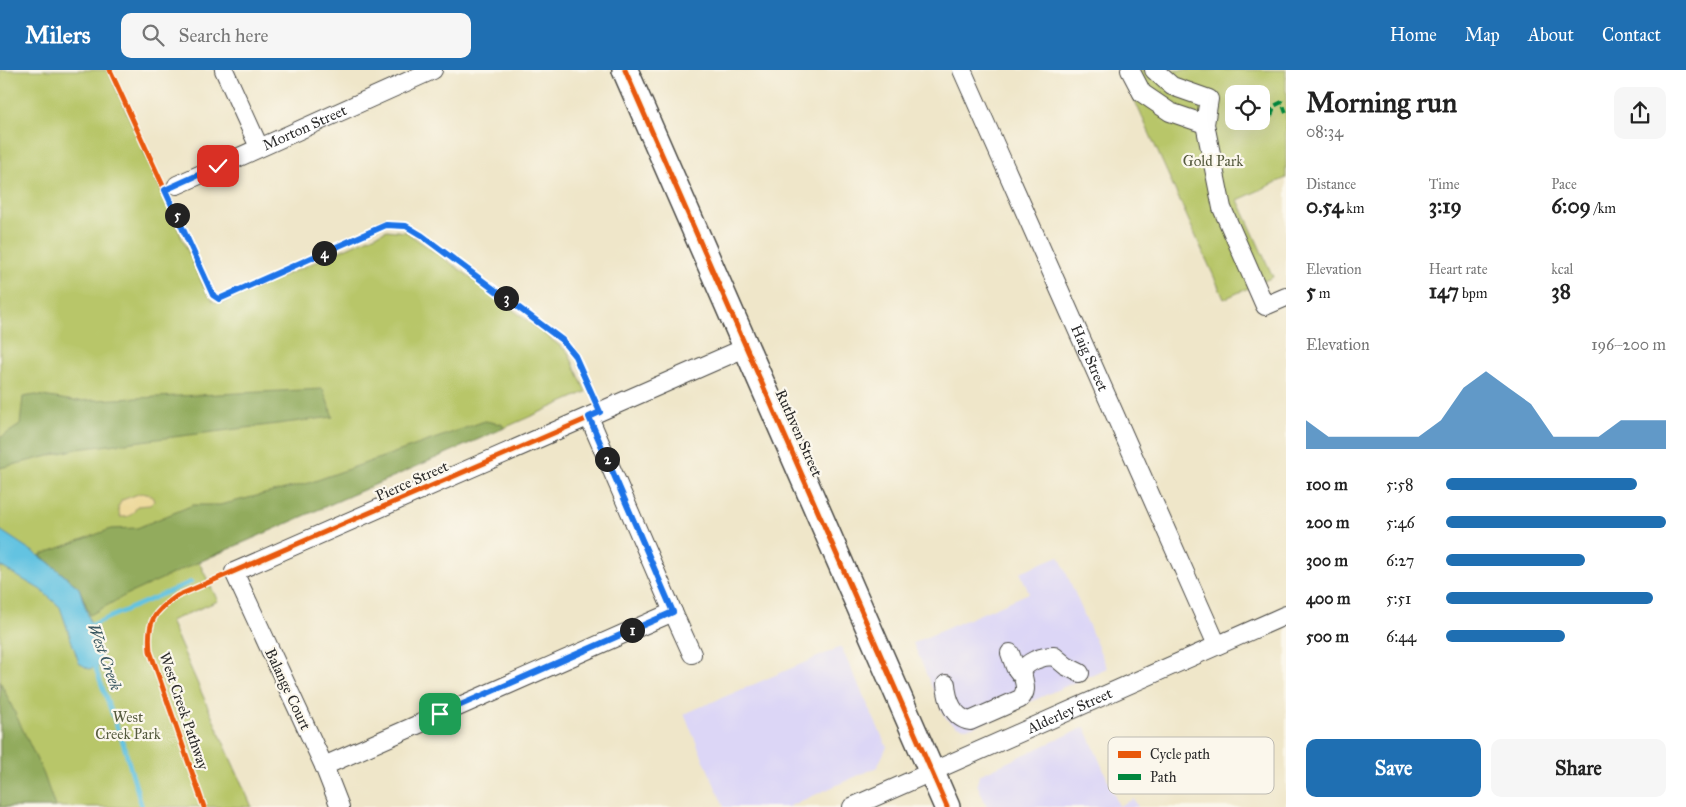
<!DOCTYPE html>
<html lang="en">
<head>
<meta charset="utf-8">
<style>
	body { margin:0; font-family:"IM FELL Great Primer",serif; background:#f6f6f6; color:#222; height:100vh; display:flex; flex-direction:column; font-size:19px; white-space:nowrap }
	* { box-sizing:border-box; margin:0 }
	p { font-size:16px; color:#767676 }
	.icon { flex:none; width:28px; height:28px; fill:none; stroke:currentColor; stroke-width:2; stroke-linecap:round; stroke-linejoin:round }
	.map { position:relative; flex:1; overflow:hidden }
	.drawer { display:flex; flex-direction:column; background:#fff; width:400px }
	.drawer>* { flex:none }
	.tools { position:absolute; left:1225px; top:15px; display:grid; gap:10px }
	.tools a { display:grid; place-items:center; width:45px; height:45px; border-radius:10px; background:#fff; box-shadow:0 5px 20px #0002; font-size:25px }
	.pin { position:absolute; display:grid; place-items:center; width:42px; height:42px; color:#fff; margin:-21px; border-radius:10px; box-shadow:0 2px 8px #0006 }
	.km { position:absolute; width:25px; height:25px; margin:-12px; border-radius:50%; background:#222; color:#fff; font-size:14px; line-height:25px; text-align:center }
	.round { display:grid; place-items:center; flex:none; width:52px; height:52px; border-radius:10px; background:#f6f6f6 }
	.summary { display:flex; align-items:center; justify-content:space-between; height:85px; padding:0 20px }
	h1 { font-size:28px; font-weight:700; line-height:38px }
	.figures { display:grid; grid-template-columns:repeat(3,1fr); gap:8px; height:85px; padding:5px 20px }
	.figures div { display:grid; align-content:center }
	.figures b { font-size:21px; font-weight:700 }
	.figures small { font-size:14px; font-weight:400 }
	.figures p { font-size:14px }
	.chart { height:140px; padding:10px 20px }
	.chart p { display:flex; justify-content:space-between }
	.chart svg { width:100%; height:90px; margin-top:5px; fill:#1f6fb2; opacity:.7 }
	.action { display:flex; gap:10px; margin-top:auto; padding:10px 20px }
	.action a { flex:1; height:58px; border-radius:10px; background:#1f6fb2; color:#fff; font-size:20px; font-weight:700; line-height:58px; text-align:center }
	.action a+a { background:#f6f6f6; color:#222 }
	ul { padding:0 20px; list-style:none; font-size:16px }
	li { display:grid; grid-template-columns:80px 60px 1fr; align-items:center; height:38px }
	li i { height:12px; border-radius:6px; background:#1f6fb2 }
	header { display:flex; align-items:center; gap:30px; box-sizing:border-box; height:70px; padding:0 25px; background:#1f6fb2; color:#fff }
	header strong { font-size:24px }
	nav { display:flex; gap:28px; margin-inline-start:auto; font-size:18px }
	.search { width:350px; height:45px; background:#f6f6f6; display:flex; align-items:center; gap:12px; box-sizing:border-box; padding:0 18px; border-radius:10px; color:#767676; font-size:19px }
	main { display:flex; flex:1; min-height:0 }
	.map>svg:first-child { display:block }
	.built { fill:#dcd6f6 }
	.green { fill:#b8c669; stroke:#72784a; fill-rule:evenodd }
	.forest { fill:#92ab5d; stroke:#5e6b44 }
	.sand { fill:#eeda9e; stroke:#8c8264 }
	.water { fill:#63c3e1; stroke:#477786 }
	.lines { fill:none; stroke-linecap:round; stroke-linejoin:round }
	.stream { stroke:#63c3e1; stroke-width:4.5 }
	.minor-casing { stroke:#484743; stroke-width:20 }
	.highway-casing { stroke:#484743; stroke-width:28 }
	.minor { stroke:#fff; stroke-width:18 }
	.highway { stroke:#fff; stroke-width:25 }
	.quiet { stroke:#00873e; stroke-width:4; stroke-dasharray:8 4; stroke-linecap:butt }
	.cycleway-casing { stroke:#fbf7ec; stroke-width:8 }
	.cycleway { stroke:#e8590c; stroke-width:5 }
	.route-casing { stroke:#fff; stroke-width:10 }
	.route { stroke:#1a73e8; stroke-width:6 }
	.labels { text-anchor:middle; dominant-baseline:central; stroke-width:4.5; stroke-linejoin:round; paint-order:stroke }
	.street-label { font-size:15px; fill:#2b2b2b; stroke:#fbf7ec }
	.park-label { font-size:15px; fill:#555a3e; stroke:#fbf7ec }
	.water-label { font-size:16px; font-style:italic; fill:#3c5962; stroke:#fbf7ec }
	.key { fill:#fbf7ec; stroke:#bdbab2; stroke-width:1 }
	.key-label { font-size:14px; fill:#2b2b2b }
</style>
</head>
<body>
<header>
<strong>Milers</strong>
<div class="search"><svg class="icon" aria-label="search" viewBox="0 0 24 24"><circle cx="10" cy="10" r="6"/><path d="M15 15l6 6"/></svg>Search here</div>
<nav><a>Home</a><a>Map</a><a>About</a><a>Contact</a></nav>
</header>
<main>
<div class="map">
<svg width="1286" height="737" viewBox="0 0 1286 737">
	<rect width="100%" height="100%" fill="#fbf7ec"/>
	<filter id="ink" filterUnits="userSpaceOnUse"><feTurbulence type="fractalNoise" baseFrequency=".02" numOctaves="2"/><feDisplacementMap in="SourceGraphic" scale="10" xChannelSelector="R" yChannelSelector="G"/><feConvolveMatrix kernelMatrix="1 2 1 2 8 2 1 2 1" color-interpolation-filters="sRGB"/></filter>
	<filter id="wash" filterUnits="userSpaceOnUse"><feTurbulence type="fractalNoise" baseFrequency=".0096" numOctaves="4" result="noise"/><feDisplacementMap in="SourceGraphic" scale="20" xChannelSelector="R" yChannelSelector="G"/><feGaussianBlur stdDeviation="1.12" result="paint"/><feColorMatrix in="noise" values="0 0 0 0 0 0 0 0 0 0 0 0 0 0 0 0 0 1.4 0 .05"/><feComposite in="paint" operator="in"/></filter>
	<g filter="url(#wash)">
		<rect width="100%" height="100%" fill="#efe6c9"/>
		<!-- built -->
		<g class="built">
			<polygon points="1059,486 1107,598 973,657 965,658 957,656 950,652 944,645 913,573 1029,523 1020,502"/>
			<polygon points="841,577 887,677 877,697 788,737 724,737 684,644"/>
			<polygon points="1085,657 1119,736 1134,729 1138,737 987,737 977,714 979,705"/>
		</g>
		<!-- green -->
		<g class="green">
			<polygon points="0,0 108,0 206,222 214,232 223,233 387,160 406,162 469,206 568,282 586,322 199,492 218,531 170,551 252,737 0,737"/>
			<path d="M1121 0H1286V108L1238 130 1273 207 1224 229ZM1234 24H1261V51H1234Z"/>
		</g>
		<!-- forest -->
		<g class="forest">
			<polygon points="323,319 333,347 77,379 0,398 0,368 20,355 23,327 36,325 74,331"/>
			<polygon points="485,351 502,354 504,358 199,492 126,525 90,545 79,518 40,485 111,459 137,458 193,435 220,435 309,413"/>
			<polygon points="0,611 44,705 55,737 0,737"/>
		</g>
		<!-- sand -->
		<path class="sand" d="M141 423 151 425 154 431 150 435 137 436C133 445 130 447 120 447L118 437 122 430Z"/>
		<!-- water -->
		<polygon class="water" points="0,460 47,491 79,518 102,587 99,596 89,599 79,593 60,537 41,520 0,496"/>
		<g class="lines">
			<!-- stream -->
			<g class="stream">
				<polyline points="87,557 191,512"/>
				<polyline points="94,594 124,676 142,737"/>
			</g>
		</g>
	</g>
	<g filter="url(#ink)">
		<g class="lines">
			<defs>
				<g id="minor">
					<polyline points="224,0 259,77"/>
					<path id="s1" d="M962 0 1217 575"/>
					<polyline points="1130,0 1142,23 1170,42 1205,54"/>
					<polyline points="1154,0 1172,16 1209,29 1205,54 1222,138 1265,236 1286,227"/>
					<path id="s2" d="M177 115 433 0"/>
					<polyline points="589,347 673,542 692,584"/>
					<polyline points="1010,583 1015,597 1022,606"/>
					<path d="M946 614C947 629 953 648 970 651L1020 629C1035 614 1009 602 1035 590 1042 587 1047 586 1054 586L1066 596 1080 603"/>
					<polyline points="324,696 673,542"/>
					<polyline points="340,737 324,696 234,502 747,277"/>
					<path id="s3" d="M852 737 1286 545"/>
				</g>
				<polyline id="highway" points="625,0 947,737"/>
			</defs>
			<!-- minor casing -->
			<use href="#minor" class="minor-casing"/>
			<!-- highway casing -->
			<use href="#highway" class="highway-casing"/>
			<!-- minor -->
			<use href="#minor" class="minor"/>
			<!-- highway -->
			<use href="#highway" class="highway"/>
			<!-- quiet -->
			<polyline class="quiet" points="1271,46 1274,36 1282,32 1286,43"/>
			<defs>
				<g id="cycleway">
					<path d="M110 0 213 225 219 229 386 155 406 156 421 165 562 270 575 286 600 343 177 526C153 542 147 552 150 581L204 737"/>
					<polyline points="625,0 947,737"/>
				</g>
			</defs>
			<!-- cycleway casing -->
			<use href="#cycleway" class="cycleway-casing"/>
			<!-- cycleway -->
			<use href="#cycleway" class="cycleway"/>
		</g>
	</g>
	<g class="lines" filter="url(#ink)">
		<defs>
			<polyline id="route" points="218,96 165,120 213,225 219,229 386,155 406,156 421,165 562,270 575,286 600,342 589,347 673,542 440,644"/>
		</defs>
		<!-- route casing -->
		<use href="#route" class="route-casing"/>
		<!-- route -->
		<use href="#route" class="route"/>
	</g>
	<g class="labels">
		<!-- street labels -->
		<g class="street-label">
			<text stroke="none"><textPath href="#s2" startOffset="140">Morton Street</textPath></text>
			<text stroke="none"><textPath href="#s1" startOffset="315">Haig Street</textPath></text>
			<text transform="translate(799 363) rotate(66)">Ruthven Street</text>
			<text transform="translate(412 411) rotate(-24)">Pierce Street</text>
			<text transform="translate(288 619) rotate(65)">Balange Court</text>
			<text transform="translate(184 641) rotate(71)">West Creek Pathway</text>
			<text stroke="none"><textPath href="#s3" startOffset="238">Alderley Street</textPath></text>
		</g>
		<!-- park labels -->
		<g class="park-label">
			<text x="1213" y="91">Gold Park</text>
			<text x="128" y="647">West<tspan x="128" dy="17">Creek Park</tspan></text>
		</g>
		<!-- water labels -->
		<g class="water-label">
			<text transform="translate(105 587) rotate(70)">West Creek</text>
		</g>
	</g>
	<!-- legend -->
	<rect x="1108" y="667" width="166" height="57" rx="8" class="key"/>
	<rect x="1118" y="681" width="23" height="7" fill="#e8590c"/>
	<rect x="1118" y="704" width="23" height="6" fill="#00873e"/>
	<g class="key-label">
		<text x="1150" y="689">Cycle path</text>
		<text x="1150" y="712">Path</text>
	</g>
</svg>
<div class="tools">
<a><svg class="icon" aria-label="locate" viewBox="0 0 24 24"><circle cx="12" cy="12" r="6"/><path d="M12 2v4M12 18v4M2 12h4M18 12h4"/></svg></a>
</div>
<div class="pin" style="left:440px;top:644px;background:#1e9e55"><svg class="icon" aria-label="arrive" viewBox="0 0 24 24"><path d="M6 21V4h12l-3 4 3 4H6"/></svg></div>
<div class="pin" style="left:218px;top:96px;background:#d93025"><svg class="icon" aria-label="check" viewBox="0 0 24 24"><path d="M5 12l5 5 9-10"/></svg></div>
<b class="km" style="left:632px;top:560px">1</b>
<b class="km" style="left:607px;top:389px">2</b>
<b class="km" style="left:506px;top:228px">3</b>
<b class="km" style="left:324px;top:183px">4</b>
<b class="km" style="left:177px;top:145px">5</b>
</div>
<section class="drawer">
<div class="summary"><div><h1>Morning run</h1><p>08:34</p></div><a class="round"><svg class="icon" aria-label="share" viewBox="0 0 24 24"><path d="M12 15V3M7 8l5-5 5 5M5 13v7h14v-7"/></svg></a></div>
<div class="figures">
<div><p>Distance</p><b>0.54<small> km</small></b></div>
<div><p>Time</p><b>3:19</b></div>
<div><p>Pace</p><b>6:09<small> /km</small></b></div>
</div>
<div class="figures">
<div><p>Elevation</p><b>5<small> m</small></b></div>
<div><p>Heart rate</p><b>147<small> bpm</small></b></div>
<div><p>kcal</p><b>38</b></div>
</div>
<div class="chart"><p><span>Elevation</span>196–200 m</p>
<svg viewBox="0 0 160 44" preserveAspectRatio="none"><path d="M0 44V30L10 38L20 38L30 38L40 38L50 38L60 30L70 14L80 6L90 14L100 22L110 38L120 38L130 38L140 30L150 30L160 30V44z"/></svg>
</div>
<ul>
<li><b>100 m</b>5:58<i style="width:87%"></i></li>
<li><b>200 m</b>5:46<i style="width:100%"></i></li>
<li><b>300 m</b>6:27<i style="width:63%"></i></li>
<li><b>400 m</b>5:51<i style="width:94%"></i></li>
<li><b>500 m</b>6:44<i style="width:54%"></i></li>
</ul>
<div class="action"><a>Save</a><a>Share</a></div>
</section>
</main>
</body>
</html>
